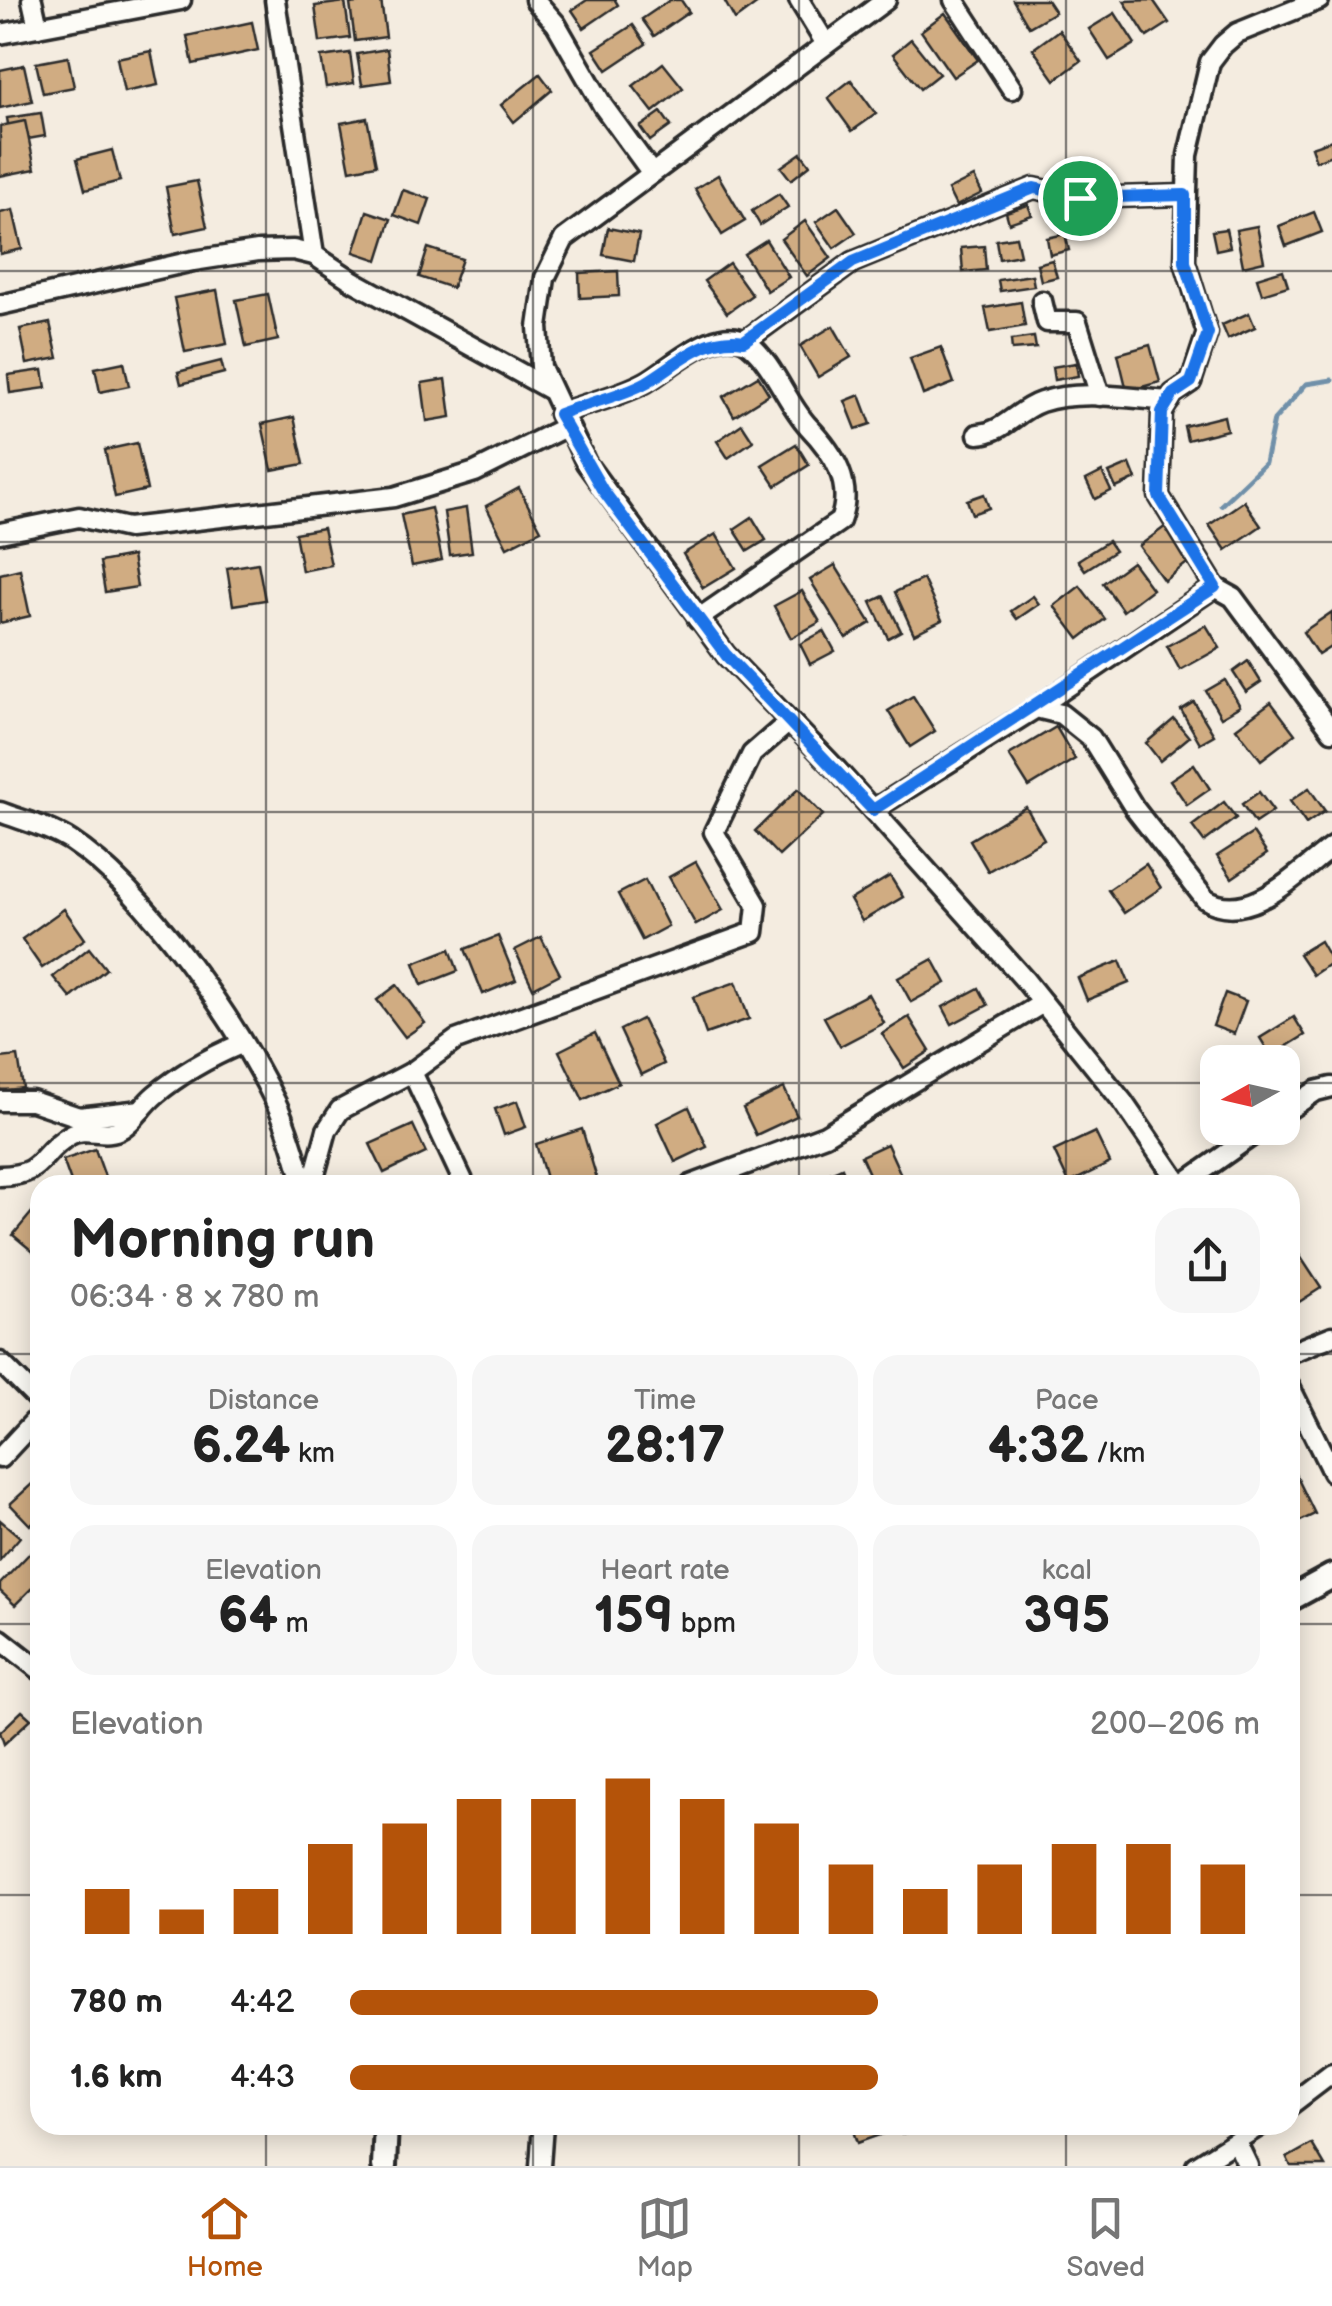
<!DOCTYPE html>
<html lang="en">
<head>
<meta charset="utf-8">
<style>
	body { margin:0; font-family:"Balsamiq Sans",sans-serif; background:#f6f6f6; color:#222; height:100vh; display:flex; flex-direction:column; font-size:38px; white-space:nowrap }
	* { box-sizing:border-box; margin:0 }
	p { font-size:32px; color:#767676 }
	.icon { flex:none; width:55px; height:55px; fill:none; stroke:currentColor; stroke-width:2; stroke-linecap:round; stroke-linejoin:round }
	.map { position:relative; flex:1; overflow:hidden }
	.panel { position:absolute; left:30px; top:1175px; width:1270px; height:960px; display:flex; flex-direction:column; background:#fff; border-radius:30px; box-shadow:0 5px 25px #0003 }
	.panel>* { flex:none }
	.needle { width:65px; rotate:262deg }
	.controls { position:absolute; left:1200px; top:1045px; display:grid; gap:20px }
	.controls a { display:grid; place-items:center; width:100px; height:100px; border-radius:20px; background:#fff; box-shadow:0 5px 25px #0003; font-size:50px }
	.pin { position:absolute; display:grid; place-items:center; width:85px; height:85px; color:#fff; margin:-42px; border:5px solid #fff; border-radius:50%; box-shadow:0 2px 10px #0007 }
	.round { display:grid; place-items:center; flex:none; width:105px; height:105px; border-radius:30px; background:#f6f6f6 }
	.head { display:flex; align-items:center; justify-content:space-between; height:170px; padding:0 40px }
	h1 { font-size:55px; font-weight:700; line-height:75px }
	.stats { display:grid; grid-template-columns:repeat(3,1fr); gap:15px; height:170px; padding:10px 40px }
	.stats div { display:grid; align-content:center; border-radius:25px; background:#f6f6f6; text-align:center }
	.stats b { font-size:50px; font-weight:700 }
	.stats small { font-size:28px; font-weight:400 }
	.stats p { font-size:28px }
	.chart { height:280px; padding:20px 40px }
	.chart p { display:flex; justify-content:space-between }
	.chart svg { width:100%; height:180px; margin-top:10px; stroke:#b45309; stroke-width:6 }
	ul { padding:0 40px; list-style:none; font-size:32px }
	li { display:grid; grid-template-columns:160px 120px 1fr; align-items:center; height:75px }
	li i { height:25px; border-radius:12px; background:#b45309 }
	.menu { display:flex; justify-content:space-around; align-items:center; height:140px; border-top:2px solid #e0e0e0; background:#fff; font-size:28px; color:#767676 }
	.menu a { display:grid; justify-items:center; gap:5px }
	.menu .selected { color:#b45309 }
	.map>svg:first-child { display:block }
	.lines { fill:none; stroke-linecap:round; stroke-linejoin:round }
	.stream { stroke:#7090a9; stroke-width:5 }
	.building { fill:#d0ac82; stroke:#2b2b2b; stroke-width:2.5 }
	.lane-casing { stroke:#2b2b2b; stroke-width:16 }
	.street-casing { stroke:#2b2b2b; stroke-width:25 }
	.secondary-casing { stroke:#2b2b2b; stroke-width:30 }
	.lane { stroke:#fdfcf7; stroke-width:9 }
	.street { stroke:#fdfcf7; stroke-width:18 }
	.secondary { stroke:#fdfcf7; stroke-width:22 }
	.route-casing { stroke:#fff; stroke-width:20 }
	.route { stroke:#1a73e8; stroke-width:12 }
	.grid { fill:none; stroke:#2b2b2b; stroke-width:2.5; stroke-opacity:0.55 }
</style>
</head>
<body>
<div class="map">
<svg width="1332" height="2166" viewBox="0 0 1332 2166">
	<rect width="100%" height="100%" fill="#f4ece0"/>
	<filter id="ink" filterUnits="userSpaceOnUse"><feTurbulence type="fractalNoise" baseFrequency=".01" numOctaves="2"/><feDisplacementMap in="SourceGraphic" scale="20" xChannelSelector="R" yChannelSelector="G"/><feConvolveMatrix kernelMatrix="1 2 1 2 8 2 1 2 1" color-interpolation-filters="sRGB"/></filter>
	<g filter="url(#ink)">
		<g class="lines">
			<!-- stream -->
			<polyline class="stream" points="1221,505 1265,463 1274,420 1306,384 1332,380"/>
		</g>
		<!-- building -->
		<g class="building">
			<polygon points="381,0 386,37 355,41 350,4"/>
			<polygon points="587,0 615,0 618,5 584,28 572,10"/>
			<polygon points="670,0 681,0 689,12 654,36 642,19"/>
			<polygon points="724,0 762,0 735,20"/>
			<polygon points="1013,0 1047,0 1055,12 1029,27"/>
			<polygon points="1153,0 1169,23 1147,37 1124,1"/>
			<polygon points="345,2 350,38 320,42 315,6"/>
			<polygon points="945,13 978,60 953,77 921,31"/>
			<polygon points="1115,13 1135,44 1109,60 1089,29"/>
			<polygon points="252,22 258,50 193,64 187,36"/>
			<polygon points="633,25 646,44 607,70 594,50"/>
			<polygon points="1059,30 1081,61 1055,80 1033,49"/>
			<polygon points="911,39 939,74 920,89 893,54"/>
			<polygon points="387,49 391,81 362,85 357,54"/>
			<polygon points="151,51 158,85 124,92 117,58"/>
			<polygon points="350,53 354,83 326,87 321,57"/>
			<polygon points="68,57 74,87 43,93 36,63"/>
			<polygon points="663,63 683,88 653,112 633,86"/>
			<polygon points="24,65 32,101 0,108 0,70"/>
			<polygon points="540,74 552,90 514,122 501,105"/>
			<polygon points="851,80 876,114 852,131 828,98"/>
			<polygon points="661,112 671,126 650,141 640,127"/>
			<polygon points="41,113 45,136 11,142 7,118"/>
			<polygon points="367,118 376,165 350,170 341,123"/>
			<polygon points="25,121 35,169 0,176 0,126"/>
			<polygon points="1332,140 1332,155 1316,161 1311,147"/>
			<polygon points="112,150 120,181 85,190 77,159"/>
			<polygon points="801,153 810,165 791,180 781,167"/>
			<polygon points="718,175 745,221 722,235 695,189"/>
			<polygon points="974,177 982,193 956,206 948,190"/>
			<polygon points="197,181 207,227 175,234 166,187"/>
			<polygon points="403,190 430,199 421,225 394,215"/>
			<polygon points="779,194 788,207 760,225 752,211"/>
			<polygon points="1028,205 1032,215 1009,223 1006,212"/>
			<polygon points="838,207 856,233 834,248 816,222"/>
			<polygon points="13,210 22,249 0,254 0,213"/>
			<polygon points="367,211 391,219 378,260 354,252"/>
			<polygon points="1314,212 1322,232 1286,246 1279,226"/>
			<polygon points="805,221 831,258 807,276 781,239"/>
			<polygon points="1257,226 1264,261 1243,266 1236,230"/>
			<polygon points="608,228 639,234 634,261 603,255"/>
			<polygon points="1226,229 1230,247 1216,250 1212,231"/>
			<polygon points="1065,234 1069,250 1050,255 1047,238"/>
			<polygon points="1016,237 1020,255 999,259 996,240"/>
			<polygon points="766,240 789,277 767,291 744,254"/>
			<polygon points="984,246 986,270 963,272 961,248"/>
			<polygon points="428,248 462,259 452,288 419,277"/>
			<polygon points="1052,260 1057,277 1041,281 1037,264"/>
			<polygon points="729,263 752,295 727,313 704,281"/>
			<polygon points="1283,270 1288,286 1262,294 1257,278"/>
			<polygon points="618,271 619,296 580,298 579,273"/>
			<polygon points="1032,275 1034,286 1000,291 998,280"/>
			<polygon points="217,290 227,344 185,352 174,298"/>
			<polygon points="268,294 278,340 246,347 236,300"/>
			<polygon points="1021,302 1025,326 990,332 985,308"/>
			<polygon points="1249,313 1255,327 1228,339 1222,325"/>
			<polygon points="50,323 58,358 27,364 20,329"/>
			<polygon points="833,326 851,357 818,377 800,346"/>
			<polygon points="1034,337 1036,348 1012,350 1011,340"/>
			<polygon points="1150,345 1160,382 1127,391 1118,354"/>
			<polygon points="941,347 954,383 923,395 910,358"/>
			<polygon points="221,361 224,373 181,384 178,372"/>
			<polygon points="124,362 129,386 100,392 95,368"/>
			<polygon points="1076,363 1078,376 1054,380 1052,367"/>
			<polygon points="43,370 46,388 10,393 8,375"/>
			<polygon points="758,376 769,394 734,416 723,397"/>
			<polygon points="446,379 451,417 427,421 422,383"/>
			<polygon points="860,395 871,424 856,429 845,401"/>
			<polygon points="1224,416 1227,430 1187,440 1184,426"/>
			<polygon points="294,417 304,464 272,470 262,424"/>
			<polygon points="742,424 753,441 728,458 717,441"/>
			<polygon points="137,443 147,490 115,497 105,450"/>
			<polygon points="796,444 809,465 776,486 762,465"/>
			<polygon points="1130,464 1136,479 1116,488 1109,473"/>
			<polygon points="1102,472 1111,491 1095,499 1086,480"/>
			<polygon points="519,488 541,530 507,547 486,506"/>
			<polygon points="984,494 989,508 972,514 967,500"/>
			<polygon points="1244,501 1261,526 1226,550 1209,525"/>
			<polygon points="431,508 442,560 412,566 401,515"/>
			<polygon points="466,508 472,552 450,555 444,512"/>
			<polygon points="752,517 766,540 748,551 734,529"/>
			<polygon points="1166,526 1191,560 1164,581 1139,546"/>
			<polygon points="323,528 331,565 302,571 295,533"/>
			<polygon points="716,534 736,568 703,588 683,554"/>
			<polygon points="1108,541 1115,551 1085,570 1078,560"/>
			<polygon points="132,556 137,587 105,592 100,562"/>
			<polygon points="1132,562 1152,589 1123,611 1103,583"/>
			<polygon points="258,563 265,600 233,605 227,568"/>
			<polygon points="835,565 871,623 846,638 810,580"/>
			<polygon points="20,569 30,616 0,623 0,574"/>
			<polygon points="923,579 942,620 914,634 895,592"/>
			<polygon points="1080,586 1105,619 1079,639 1054,606"/>
			<polygon points="802,591 820,622 791,638 774,606"/>
			<polygon points="884,596 901,631 888,638 871,602"/>
			<polygon points="1033,596 1039,604 1017,619 1011,611"/>
			<polygon points="1332,612 1332,646 1318,655 1303,632"/>
			<polygon points="1206,625 1220,648 1180,670 1167,646"/>
			<polygon points="824,631 835,651 810,664 800,644"/>
			<polygon points="1248,661 1261,682 1246,692 1233,672"/>
			<polygon points="1225,680 1240,706 1221,717 1206,691"/>
			<polygon points="913,696 935,731 910,747 888,711"/>
			<polygon points="1194,702 1214,735 1200,743 1181,710"/>
			<polygon points="1271,702 1295,734 1261,760 1236,728"/>
			<polygon points="1174,719 1189,737 1160,761 1146,743"/>
			<polygon points="1056,727 1075,759 1029,787 1009,755"/>
			<polygon points="1194,764 1210,789 1187,805 1170,780"/>
			<polygon points="1309,788 1325,811 1306,824 1290,801"/>
			<polygon points="798,789 823,815 779,856 755,831"/>
			<polygon points="1259,792 1273,811 1255,823 1242,804"/>
			<polygon points="1224,802 1236,818 1204,842 1192,826"/>
			<polygon points="1026,807 1044,839 988,871 970,840"/>
			<polygon points="1253,833 1267,854 1232,878 1217,856"/>
			<polygon points="696,862 723,910 696,925 669,877"/>
			<polygon points="1146,864 1161,888 1124,913 1108,890"/>
			<polygon points="890,876 903,897 862,921 850,900"/>
			<polygon points="645,880 668,926 642,940 618,894"/>
			<polygon points="64,909 85,939 42,968 22,939"/>
			<polygon points="498,936 516,980 483,994 465,949"/>
			<polygon points="541,937 560,974 533,988 515,950"/>
			<polygon points="1320,941 1332,962 1313,975 1299,954"/>
			<polygon points="89,948 106,969 71,998 53,977"/>
			<polygon points="450,949 458,971 422,985 414,963"/>
			<polygon points="933,959 946,983 911,1002 898,978"/>
			<polygon points="1120,961 1129,983 1087,1000 1078,978"/>
			<polygon points="736,982 749,1019 706,1034 693,997"/>
			<polygon points="397,985 425,1023 405,1037 377,1000"/>
			<polygon points="979,988 988,1005 952,1024 943,1007"/>
			<polygon points="1225,993 1246,1001 1234,1034 1213,1026"/>
			<polygon points="868,994 884,1023 840,1046 824,1017"/>
			<polygon points="909,1017 930,1051 904,1068 882,1034"/>
			<polygon points="1294,1017 1305,1035 1271,1056 1260,1038"/>
			<polygon points="642,1019 664,1064 641,1075 620,1030"/>
			<polygon points="595,1033 619,1083 583,1100 559,1051"/>
			<polygon points="18,1056 23,1088 0,1091 0,1058"/>
			<polygon points="784,1088 797,1116 756,1135 743,1108"/>
			<polygon points="517,1101 526,1127 504,1135 495,1109"/>
			<polygon points="689,1107 707,1147 675,1162 657,1123"/>
			<polygon points="413,1125 426,1153 384,1173 370,1144"/>
			<polygon points="582,1129 598,1182 548,1185 536,1144"/>
			<polygon points="1095,1132 1110,1163 1069,1183 1054,1151"/>
			<polygon points="887,1144 902,1177 874,1185 861,1156"/>
			<polygon points="95,1149 108,1185 72,1185 63,1160"/>
			<polygon points="842,1168 849,1185 824,1185 821,1177"/>
			<polygon points="33,1211 40,1217 37,1255 13,1235"/>
			<polygon points="1298,1253 1321,1288 1299,1302 1290,1288 1290,1259"/>
			<polygon points="1295,1473 1315,1514 1290,1526 1290,1475"/>
			<polygon points="33,1483 40,1490 40,1516 30,1525 10,1504"/>
			<polygon points="0,1520 20,1537 0,1560"/>
			<polygon points="31,1552 40,1560 40,1580 15,1605 0,1591 0,1584"/>
			<polygon points="22,1711 31,1719 4,1744 0,1732"/>
			<polygon points="851,2125 889,2125 891,2131 857,2143"/>
			<polygon points="1312,2144 1325,2166 1291,2166 1287,2158"/>
		</g>
		<g class="lines">
			<defs>
				<polyline id="lane" points="901,2125 902,2127"/>
				<g id="street">
					<polyline points="32,0 38,27"/>
					<polyline points="275,0 314,255"/>
					<polyline points="535,0 556,24 603,106 651,172"/>
					<polyline points="799,0 826,44"/>
					<polyline points="886,0 564,239 545,278 538,327 541,367 586,463 726,655 837,770 1024,979 1123,1102 1180,1185"/>
					<polyline points="954,0 1012,89"/>
					<polyline points="0,34 181,0"/>
					<polyline points="1042,301 1047,322 1077,322 1100,396"/>
					<polyline points="0,305 193,261 258,251 293,250 314,255 353,281 549,389"/>
					<polyline points="745,341 853,262 1034,188 1080,198 1185,195"/>
					<path d="M559 414C587 403 621 396 646 382 671 368 719 320 749 344 774 364 786 402 808 426 834 453 854 484 840 521L698 619"/>
					<path d="M978 434C1003 433 1017 410 1041 402 1078 389 1130 398 1169 401"/>
					<polyline points="0,533 79,517 128,528 394,497 475,472 565,427"/>
					<polyline points="1215,587 1159,496 1162,412 1173,394 1191,382 1207,333 1185,262 1188,155 1210,62 1223,45 1237,33 1319,0"/>
					<polyline points="1036,708 1215,587 1233,597 1332,731"/>
					<path d="M873 810 1036 708 1061 714 1091 738 1135 809 1205 899C1249 927 1298 872 1332 847"/>
					<path d="M0 812C24 821 49 827 71 841 147 891 237 1023 277 1105 289 1130 296 1158 304 1185"/>
					<polyline points="412,1072 465,1185"/>
					<polyline points="0,1101 32,1101 79,1117 141,1110"/>
					<polyline points="1282,1114 1316,1091 1332,1087"/>
					<path d="M0 1176C46 1175 37 1154 70 1135 87 1125 105 1139 122 1128 135 1120 143 1105 155 1095 181 1073 210 1057 241 1044"/>
					<polyline points="312,1185 327,1130 340,1110 412,1072 456,1040 754,932 757,905 714,832 752,754 790,721"/>
					<polyline points="691,1185 825,1135 1043,1003"/>
					<polyline points="1182,1185 1263,1128"/>
					<polyline points="1290,1353 1332,1336"/>
					<polyline points="0,1362 40,1402"/>
					<polyline points="1290,1387 1332,1472"/>
					<polyline points="0,1458 40,1415"/>
					<polyline points="0,1639 40,1670"/>
					<polyline points="1290,2105 1332,2073"/>
					<polyline points="1236,2141 1248,2166"/>
					<polyline points="540,2166 543,2125"/>
					<polyline points="1196,2166 1261,2125"/>
				</g>
				<g id="secondary">
					<polyline points="1290,1599 1332,1576"/>
					<polyline points="384,2166 386,2125"/>
				</g>
			</defs>
			<!-- lane casing -->
			<use href="#lane" class="lane-casing"/>
			<!-- street casing -->
			<use href="#street" class="street-casing"/>
			<!-- secondary casing -->
			<use href="#secondary" class="secondary-casing"/>
			<!-- lane -->
			<use href="#lane" class="lane"/>
			<!-- street -->
			<use href="#street" class="street"/>
			<!-- secondary -->
			<use href="#secondary" class="secondary"/>
		</g>
	</g>
	<g class="lines" filter="url(#ink)">
		<defs>
			<path id="route" d="M1034 188 1080 198 1185 195V262L1208 333 1191 382 1173 394 1162 412 1159 496 1215 587 873 810 726 655 602 489 559 414C587 403 622 396 647 382 679 363 705 334 744 341L853 262Z"/>
		</defs>
		<!-- route casing -->
		<use href="#route" class="route-casing"/>
		<!-- route -->
		<use href="#route" class="route"/>
	</g>
	<!-- grid -->
	<path class="grid" d="M266 0V1185M533 0V1185M799 0V1185M1066 0V1185M0 271H1332M0 542H1332M0 812H1332M0 1083H1218M1282 1083H1332M0 1354H40M1290 1354H1332M0 1624H40M1290 1624H1332M0 1895H40M1290 1895H1332M266 2125V2166M533 2125V2166M799 2125V2166M1066 2125V2166"/>
</svg>
<div class="controls">
<a><svg class="needle" viewBox="-14 -14 28 28"><path d="M0-13l5 13h-10z" fill="#e53935"/><path d="M0 13l5-13h-10z" fill="#767676"/></svg></a>
</div>
<div class="pin" style="left:1080px;top:198px;background:#1e9e55"><svg class="icon" aria-label="arrive" viewBox="0 0 24 24"><path d="M6 21V4h12l-3 4 3 4H6"/></svg></div>
<section class="panel">
<div class="head"><div><h1>Morning run</h1><p>06:34 · 8 × 780 m</p></div><a class="round"><svg class="icon" aria-label="share" viewBox="0 0 24 24"><path d="M12 15V3M7 8l5-5 5 5M5 13v7h14v-7"/></svg></a></div>
<div class="stats">
<div><p>Distance</p><b>6.24<small> km</small></b></div>
<div><p>Time</p><b>28:17</b></div>
<div><p>Pace</p><b>4:32<small> /km</small></b></div>
</div>
<div class="stats">
<div><p>Elevation</p><b>64<small> m</small></b></div>
<div><p>Heart rate</p><b>159<small> bpm</small></b></div>
<div><p>kcal</p><b>395</b></div>
</div>
<div class="chart"><p><span>Elevation</span>200–206 m</p>
<svg viewBox="0 0 160 44" preserveAspectRatio="none"><path d="M5 44V33M15 44V38M25 44V33M35 44V22M45 44V17M55 44V11M65 44V11M75 44V6M85 44V11M95 44V17M105 44V27M115 44V33M125 44V27M135 44V22M145 44V22M155 44V27"/></svg>
</div>
<ul>
<li><b>780 m</b>4:42<i style="width:58%"></i></li>
<li><b>1.6 km</b>4:43<i style="width:58%"></i></li>
</ul>
</section>
</div>
<nav class="menu">
<a class="selected"><svg class="icon" aria-label="home" viewBox="0 0 24 24"><path d="M3 11l9-7 9 7M6 9v11h12V9"/></svg>Home</a>
<a><svg class="icon" aria-label="map" viewBox="0 0 24 24"><path d="M3 6l6-2 6 2 6-2v14l-6 2-6-2-6 2zM9 4v14M15 6v14"/></svg>Map</a>
<a><svg class="icon" aria-label="saved" viewBox="0 0 24 24"><path d="M7 4h10v16l-5-4-5 4z"/></svg>Saved</a>
</nav>
</body>
</html>
